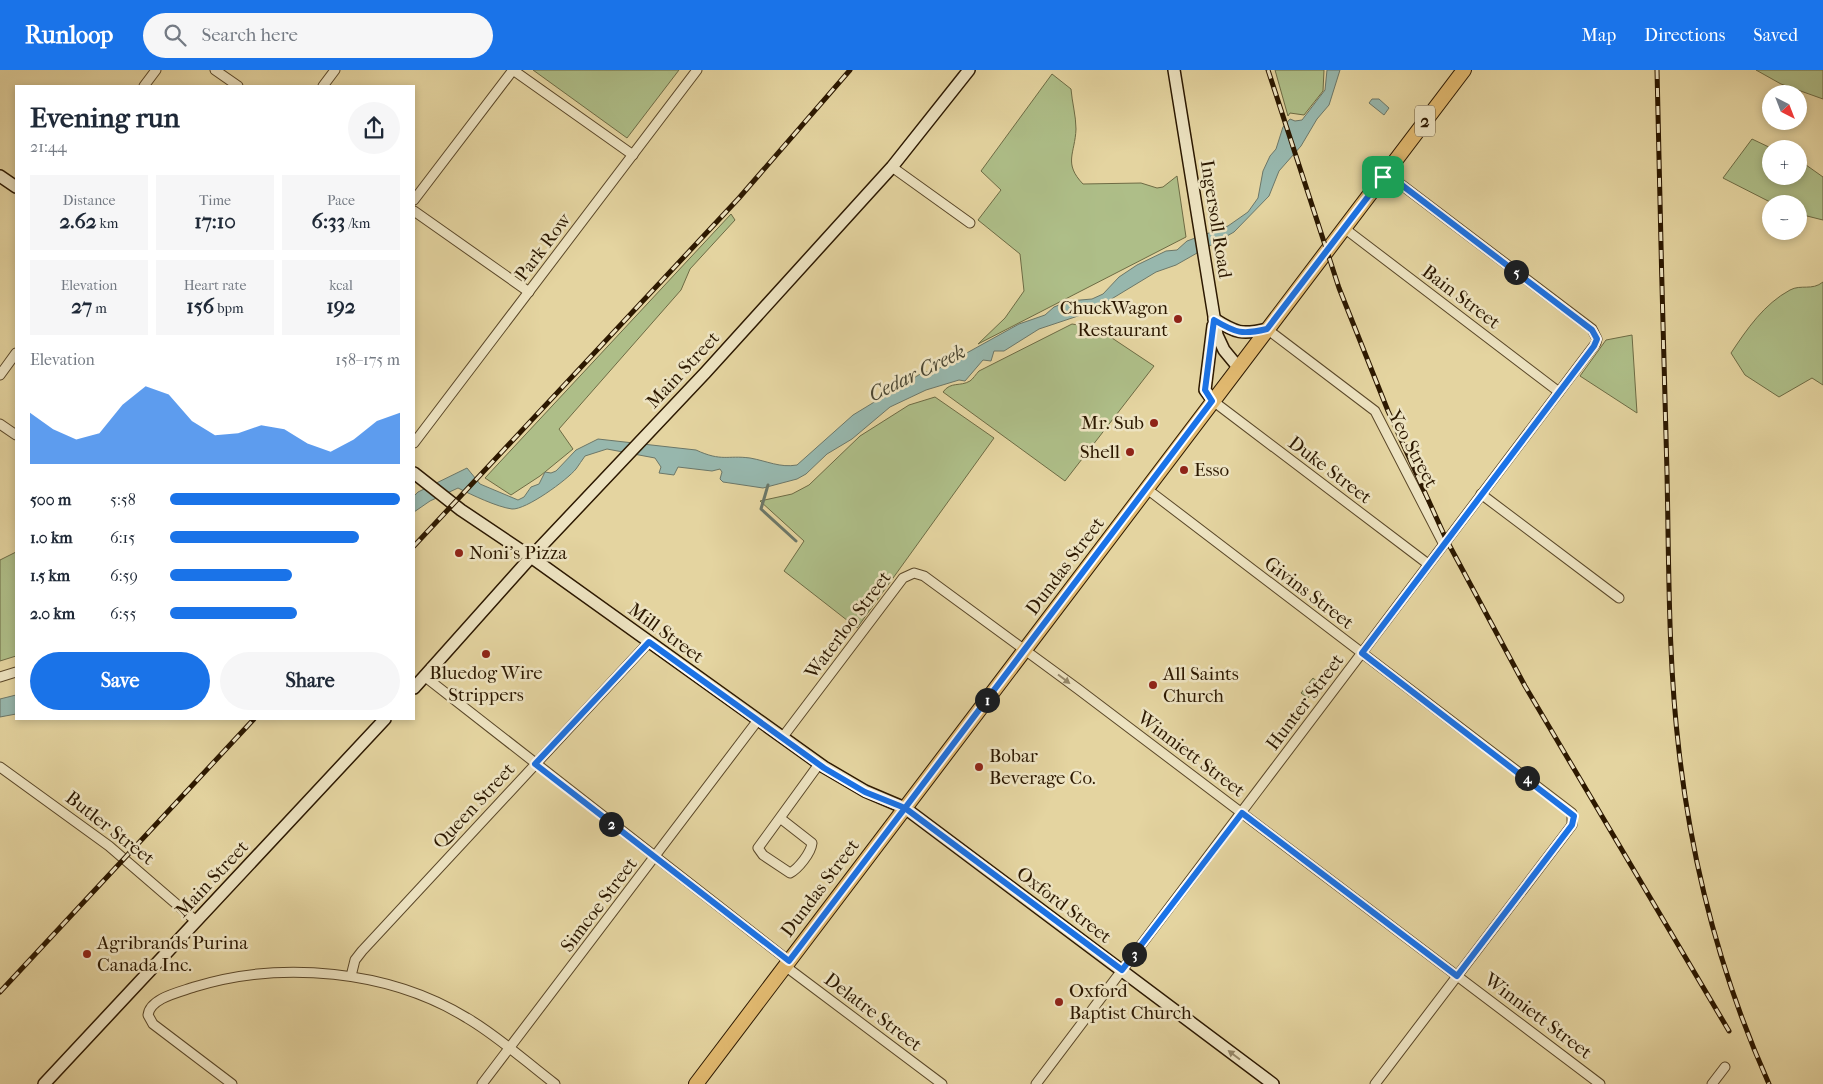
<!DOCTYPE html>
<html lang="en">
<head>
<meta charset="utf-8">
<style>
	body { margin:0; font-family:"IM FELL French Canon",serif; background:#f6f6f7; color:#1f2937; height:100vh; display:flex; flex-direction:column; font-size:19px; white-space:nowrap }
	* { box-sizing:border-box; margin:0 }
	p { font-size:16px; color:#747a83 }
	.icon { flex:none; width:28px; height:28px; fill:none; stroke:currentColor; stroke-width:2; stroke-linecap:round; stroke-linejoin:round }
	.map { position:relative; flex:1; overflow:hidden }
	.drawer { position:absolute; left:15px; top:15px; width:400px; height:635px; display:flex; flex-direction:column; background:#fff; border-radius:0px; box-shadow:0 2px 8px #0003 }
	.drawer>* { flex:none }
	.needle { width:32px; rotate:138deg }
	.controls { position:absolute; left:1762px; top:15px; display:grid; gap:10px }
	.controls a { display:grid; place-items:center; width:45px; height:45px; border-radius:50%; background:#fff; box-shadow:0 2px 8px #0003; font-size:25px }
	.pin { position:absolute; display:grid; place-items:center; width:42px; height:42px; color:#fff; margin:-21px; border-radius:10px; box-shadow:0 2px 8px #0006 }
	.km { position:absolute; width:25px; height:25px; margin:-12px; border-radius:50%; background:#222; color:#fff; font-size:14px; line-height:25px; text-align:center }
	.round { display:grid; place-items:center; flex:none; width:52px; height:52px; border-radius:26px; background:#f6f6f7 }
	.headline { display:flex; align-items:center; justify-content:space-between; height:85px; padding:0 15px }
	h1 { font-size:28px; font-weight:800; line-height:38px }
	.figures { display:grid; grid-template-columns:repeat(3,1fr); gap:8px; height:85px; padding:5px 15px }
	.figures div { display:grid; align-content:center; border-radius:0px; background:#f6f6f7; text-align:center }
	.figures b { font-size:21px; font-weight:800 }
	.figures small { font-size:14px; font-weight:400 }
	.figures p { font-size:14px }
	.chart { height:140px; padding:10px 15px }
	.chart p { display:flex; justify-content:space-between }
	.chart svg { width:100%; height:90px; margin-top:5px; fill:#1a73e8; opacity:.7 }
	.cta { display:flex; gap:10px; margin-top:auto; padding:10px 15px }
	.cta a { flex:1; height:58px; border-radius:30px; background:#1a73e8; color:#fff; font-size:20px; font-weight:800; line-height:58px; text-align:center }
	.cta a+a { background:#f6f6f7; color:#1f2937 }
	ul { padding:0 15px; list-style:none; font-size:16px }
	li { display:grid; grid-template-columns:80px 60px 1fr; align-items:center; height:38px }
	li i { height:12px; border-radius:6px; background:#1a73e8 }
	header { display:flex; align-items:center; gap:30px; box-sizing:border-box; height:70px; padding:0 25px; background:#1a73e8; color:#fff }
	header strong { font-size:24px }
	nav { display:flex; gap:28px; margin-inline-start:auto; font-size:18px }
	.search { width:350px; height:45px; background:#f6f6f7; display:flex; align-items:center; gap:12px; box-sizing:border-box; padding:0 18px; border-radius:28px; color:#747a83; font-size:19px }
	.map>svg:first-child { display:block }
	.green { fill:#aebe88; stroke:#6d6b44 }
	.water { fill:#97b7ad; stroke:#6c7768 }
	.lines { fill:none; stroke-linecap:round; stroke-linejoin:round }
	.stream { stroke:#6c7768; stroke-width:3 }
	.minor-casing { stroke:#5a4728; stroke-width:11 }
	.secondary-casing { stroke:#2c1800; stroke-width:14 }
	.primary-casing { stroke:#2c1800; stroke-width:16 }
	.minor { stroke:#ede3c1; stroke-width:9 }
	.secondary { stroke:#ede3c1; stroke-width:11 }
	.primary { stroke:#e2ba70; stroke-width:14 }
	.rail-casing { stroke:#2c1800; stroke-width:5 }
	.rail { stroke:#ede3c1; stroke-width:3; stroke-dasharray:9; stroke-linecap:butt }
	.oneway { fill:#96886a }
	.route-casing { stroke:#fff; stroke-width:10 }
	.route { stroke:#1a73e8; stroke-width:6 }
	.poi-dot { fill:#8f2418; stroke:#ede3c1; stroke-width:2 }
	.labels { text-anchor:middle; dominant-baseline:central; stroke-width:5; stroke-linejoin:round; paint-order:stroke }
	.shield { fill:#ede3c1; stroke:#66553a; stroke-width:1 }
	.shield-label { font-size:18px; font-weight:bold; fill:#2c1800 }
	.street-label { font-size:19px; fill:#2c1800; stroke:#ede3c1 }
	.poi-label { font-size:19px; fill:#2c1800; stroke:#ede3c1; text-anchor:start }
	.water-label { font-size:20px; font-style:italic; fill:#4c4834; stroke:#ede3c1 }
</style>
</head>
<body>
<header>
<strong>Runloop</strong>
<div class="search"><svg class="icon" aria-label="search" viewBox="0 0 24 24"><circle cx="10" cy="10" r="6"/><path d="M15 15l6 6"/></svg>Search here</div>
<nav><a>Map</a><a>Directions</a><a>Saved</a></nav>
</header>
<div class="map">
<svg width="1823" height="1014" viewBox="0 0 1823 1014">
	<rect width="100%" height="100%" fill="#e4d4a0"/>
	<filter id="stains"><feTurbulence type="fractalNoise" baseFrequency=".004" numOctaves="4"/><feColorMatrix values="0 0 0 0 .2 0 0 0 0 .09 0 0 0 0 .02 0 0 0 .5 -.17"/></filter>
	<radialGradient id="worn" r=".72"><stop offset=".6" stop-color="#630" stop-opacity="0"/><stop offset="1" stop-color="#630" stop-opacity=".3"/></radialGradient>
	<!-- green -->
	<g class="green">
		<polygon points="533,0 679,0 627,68"/>
		<polygon points="1275,0 1324,0 1323,21 1304,45 1290,43 1288,46"/>
		<polygon points="1756,0 1823,0 1823,29 1781,14"/>
		<path d="M1052 4 1071 19C1072 32 1076 46 1076 59 1075 84 1063 93 1083 114L1141 113 1157 118 1163 117 1177 106 1186 167 978 274 1005 248 1024 221 1020 184 978 150 1001 120 981 101Z"/>
		<polygon points="1752,69 1773,79 1771,79 1771,106 1799,106 1799,90 1823,107 1823,150 1799,144 1799,134 1774,134 1723,108"/>
		<polygon points="731,144 735,150 690,199 681,220 559,359 573,379 540,406 511,425 485,408"/>
		<path d="M1823 212V315L1812 308 1779 327 1745 305 1731 283C1747 259 1764 234 1790 220 1801 214 1812 221 1823 212Z"/>
		<path d="M1072 254 1097 258 1154 296 1065 411 943 322C951 311 960 317 970 311 973 309 976 304 979 301Z"/>
		<polygon points="1632,265 1637,343 1580,306 1606,270"/>
		<polygon points="935,327 994,368 857,558 784,501 804,471 760,431 792,424 809,415 860,366 909,335"/>
		<polygon points="16,482 16,586 0,591 0,490"/>
		<polygon points="1313,608 1319,613 1308,628 1301,623"/>
	</g>
	<!-- water -->
	<g class="water">
		<path d="M1327 0H1340L1329 35 1317 49 1301 76 1279 101 1269 126 1234 162 1176 195 1156 202 1090 242 1039 259 1004 281H994L991 291 983 290 965 311 959 310 926 320 890 337 852 369 827 384 806 404 797 409 763 418 723 412 720 409 722 402 720 399 712 401 678 397 674 405 659 403 661 397 655 388 607 379 585 386C582 390 579 395 576 399 567 410 526 440 512 439 497 437 472 425 458 418L430 431 414 442V426L418 422 467 398 480 414 518 430 524 427 531 417 539 414 545 402 551 403 556 401 576 380 598 369 696 380C722 392 727 385 750 388 767 391 780 398 797 395L853 345 922 303 936 300 1019 254 1045 245 1054 237 1069 231 1092 229 1103 224 1119 207 1137 195 1166 181 1177 180 1187 171 1228 156 1248 142 1258 128 1263 101 1270 86 1276 79 1283 57 1290 49 1295 51 1302 50 1318 29 1325 20Z"/>
		<polygon points="1372,29 1379,29 1389,38 1384,45 1369,33"/>
		<polygon points="16,625 16,644 0,647 0,629"/>
	</g>
	<g class="lines">
		<!-- stream -->
		<polyline class="stream" points="768,415 761,439 796,471"/>
		<defs>
			<g id="minor">
				<polyline points="215,0 238,16"/>
				<polyline points="144,16 156,0"/>
				<polyline points="323,16 335,0"/>
				<polyline points="892,97 970,153"/>
				<polyline points="414,130 513,0 633,85"/>
				<polyline points="414,141 529,222"/>
				<polyline points="1344,158 1559,322"/>
				<polyline points="1267,259 1375,341 1443,473"/>
				<polyline points="0,305 16,283"/>
				<polyline points="1213,331 1428,494"/>
				<polyline points="0,354 16,365"/>
				<polyline points="414,373 697,0"/>
				<polyline points="1147,419 1572,743 1572,755 1375,1014"/>
				<polyline points="1481,424 1619,528"/>
				<polyline points="424,606 789,891"/>
				<polyline points="0,607 16,602"/>
				<polyline points="782,668 903,508 914,503 924,506 1078,619 1600,1014"/>
				<polyline points="0,697 109,776 196,851"/>
				<path d="M780 748 812 773C811 783 798 799 790 803L763 785 758 778 819 694"/>
				<polyline points="785,896 942,1014"/>
				<polyline points="351,906 355,890 362,881 649,572"/>
				<path d="M232 1014 153 954 148 945C150 928 180 922 194 917 281 890 389 900 467 948 498 966 526 992 555 1014"/>
				<polyline points="482,1014 758,650"/>
				<polyline points="1036,1014 1596,273 1597,269 1592,259 1386,103"/>
				<polyline points="1712,1014 1725,997"/>
			</g>
			<g id="secondary">
				<polyline points="1174,0 1217,265 1224,280 1238,297"/>
				<polyline points="0,106 16,117"/>
				<path d="M1214 249C1236 263 1242 265 1267 259"/>
				<polyline points="1213,331 1205,320 1213,256"/>
				<polyline points="414,403 461,440 531,487 824,697 865,721 905,738 1273,1014"/>
				<polyline points="414,618 531,487 705,303 892,97 969,0"/>
				<polyline points="44,1014 385,649"/>
			</g>
			<polyline id="primary" points="696,1014 1464,0"/>
		</defs>
		<!-- minor casing -->
		<use href="#minor" class="minor-casing"/>
		<!-- secondary casing -->
		<use href="#secondary" class="secondary-casing"/>
		<!-- primary casing -->
		<use href="#primary" class="primary-casing"/>
		<!-- minor -->
		<use href="#minor" class="minor"/>
		<!-- secondary -->
		<use href="#secondary" class="secondary"/>
		<!-- primary -->
		<use href="#primary" class="primary"/>
		<defs>
			<g id="rail">
				<polyline points="1268,0 1339,218 1388,341 1446,469 1525,616 1729,961"/>
				<path d="M1657 0C1660 134 1663 269 1667 403 1669 495 1668 589 1679 681 1692 796 1722 909 1769 1014"/>
				<polyline points="414,476 739,128 850,0"/>
				<polyline points="0,922 254,649"/>
			</g>
		</defs>
		<!-- rail casing -->
		<use href="#rail" class="rail-casing"/>
		<!-- rail -->
		<use href="#rail" class="rail"/>
	</g>
	<!-- one-way arrows -->
	<defs><path id="oneway-solid" d="M-6-.8H1V-3.2L6.5 0L1 3.2V.8H-6Z" transform="scale(1.25)"/></defs>
	<g class="oneway">
		<use href="#oneway-solid" transform="translate(1064 609) rotate(37)"/>
		<use href="#oneway-solid" transform="translate(1234 985) rotate(-143)"/>
	</g>
	<g class="lines">
		<defs>
			<path id="route" d="M1383 107 1267 259C1242 265 1236 263 1214 250L1205 320 1212 331 905 738 865 722 824 698 649 572 535 694 789 891 905 738 1122 900 1242 743 1457 906 1572 755 1574 746 1362 583 1594 276 1597 269 1592 260 1386 103 1383 107"/>
		</defs>
		<!-- route casing -->
		<use href="#route" class="route-casing"/>
		<!-- route -->
		<use href="#route" class="route"/>
	</g>
	<!-- markers -->
	<g class="poi-dot">
		<circle cx="1178" cy="249" r="5"/>
		<circle cx="1154" cy="353" r="5"/>
		<circle cx="1130" cy="382" r="5"/>
		<circle cx="1184" cy="400" r="5"/>
		<circle cx="459" cy="483" r="5"/>
		<circle cx="486" cy="584" r="5"/>
		<circle cx="1153" cy="615" r="5"/>
		<circle cx="979" cy="697" r="5"/>
		<circle cx="87" cy="884" r="5"/>
		<circle cx="1059" cy="932" r="5"/>
	</g>
	<g class="labels">
		<!-- shield labels -->
		<rect class="shield" x="1415" y="35.5" width="20" height="31" rx="4"/>
		<g class="shield-label">
			<text x="1425" y="51">2</text>
		</g>
		<!-- street labels -->
		<g class="street-label">
			<text transform="translate(1216 149) rotate(81)">Ingersoll Road</text>
			<text transform="translate(543 177) rotate(-53)">Park Row</text>
			<text transform="translate(1461 227) rotate(37)">Bain Street</text>
			<text transform="translate(683 300) rotate(-47)">Main Street</text>
			<text transform="translate(1413 379) rotate(62)">Yeo Street</text>
			<text transform="translate(1330 400) rotate(37)">Duke Street</text>
			<text transform="translate(1065 496) rotate(-53)">Dundas Street</text>
			<text transform="translate(1309 523) rotate(37)">Givins Street</text>
			<text transform="translate(848 555) rotate(-53)">Waterloo Street</text>
			<text transform="translate(666 563) rotate(36)">Mill Street</text>
			<text transform="translate(1305 632) rotate(-53)">Hunter Street</text>
			<text transform="translate(1191 684) rotate(37)">Winniett Street</text>
			<text transform="translate(474 736) rotate(-47)">Queen Street</text>
			<text transform="translate(110 758) rotate(38)">Butler Street</text>
			<text transform="translate(212 809) rotate(-47)">Main Street</text>
			<text transform="translate(820 818) rotate(-53)">Dundas Street</text>
			<text transform="translate(599 835) rotate(-53)">Simcoe Street</text>
			<text transform="translate(1064 835) rotate(37)">Oxford Street</text>
			<text transform="translate(873 942) rotate(37)">Delatre Street</text>
			<text transform="translate(1538 946) rotate(37)">Winniett Street</text>
		</g>
		<!-- poi labels -->
		<g class="poi-label">
			<text x="1168" y="238" text-anchor="end">ChuckWagon<tspan x="1168" dy="22">Restaurant</tspan></text>
			<text x="1144" y="353" text-anchor="end">Mr. Sub</text>
			<text x="1120" y="382" text-anchor="end">Shell</text>
			<text x="1194" y="400">Esso</text>
			<text x="469" y="483">Noni's Pizza</text>
			<text x="486" y="603" text-anchor="middle">Bluedog Wire<tspan x="486" dy="22">Strippers</tspan></text>
			<text x="1163" y="604">All Saints<tspan x="1163" dy="22">Church</tspan></text>
			<text x="989" y="686">Bobar<tspan x="989" dy="22">Beverage Co.</tspan></text>
			<text x="97" y="873">Agribrands Purina<tspan x="97" dy="22">Canada Inc.</tspan></text>
			<text x="1069" y="921">Oxford<tspan x="1069" dy="22">Baptist Church</tspan></text>
		</g>
		<!-- water labels -->
		<g class="water-label">
			<text transform="translate(917 303) rotate(-26)">Cedar Creek</text>
		</g>
	</g>
	<rect width="100%" height="100%" filter="url(#stains)"/>
	<rect width="100%" height="100%" fill="url(#worn)"/>
</svg>
<div class="controls">
<a><svg class="needle" viewBox="-14 -14 28 28"><path d="M0-13l5 13h-10z" fill="#e53935"/><path d="M0 13l5-13h-10z" fill="#747a83"/></svg></a>
<a>+</a>
<a>−</a>
</div>
<div class="pin" style="left:1383px;top:107px;background:#1e9e55"><svg class="icon" aria-label="arrive" viewBox="0 0 24 24"><path d="M6 21V4h12l-3 4 3 4H6"/></svg></div>
<b class="km" style="left:987px;top:630px">1</b>
<b class="km" style="left:611px;top:754px">2</b>
<b class="km" style="left:1134px;top:884px">3</b>
<b class="km" style="left:1527px;top:708px">4</b>
<b class="km" style="left:1516px;top:202px">5</b>
<section class="drawer">
<div class="headline"><div><h1>Evening run</h1><p>21:44</p></div><a class="round"><svg class="icon" aria-label="share" viewBox="0 0 24 24"><path d="M12 15V3M7 8l5-5 5 5M5 13v7h14v-7"/></svg></a></div>
<div class="figures">
<div><p>Distance</p><b>2.62<small> km</small></b></div>
<div><p>Time</p><b>17:10</b></div>
<div><p>Pace</p><b>6:33<small> /km</small></b></div>
</div>
<div class="figures">
<div><p>Elevation</p><b>27<small> m</small></b></div>
<div><p>Heart rate</p><b>156<small> bpm</small></b></div>
<div><p>kcal</p><b>192</b></div>
</div>
<div class="chart"><p><span>Elevation</span>158–175 m</p>
<svg viewBox="0 0 160 44" preserveAspectRatio="none"><path d="M0 44V19L10 27L20 32L30 29L40 15L50 6L60 10L70 23L80 30L90 29L100 25L110 27L120 34L130 38L140 32L150 23L160 19V44z"/></svg>
</div>
<ul>
<li><b>500 m</b>5:58<i style="width:100%"></i></li>
<li><b>1.0 km</b>6:15<i style="width:82%"></i></li>
<li><b>1.5 km</b>6:59<i style="width:53%"></i></li>
<li><b>2.0 km</b>6:55<i style="width:55%"></i></li>
</ul>
<div class="cta"><a>Save</a><a>Share</a></div>
</section>
</div>
</body>
</html>
